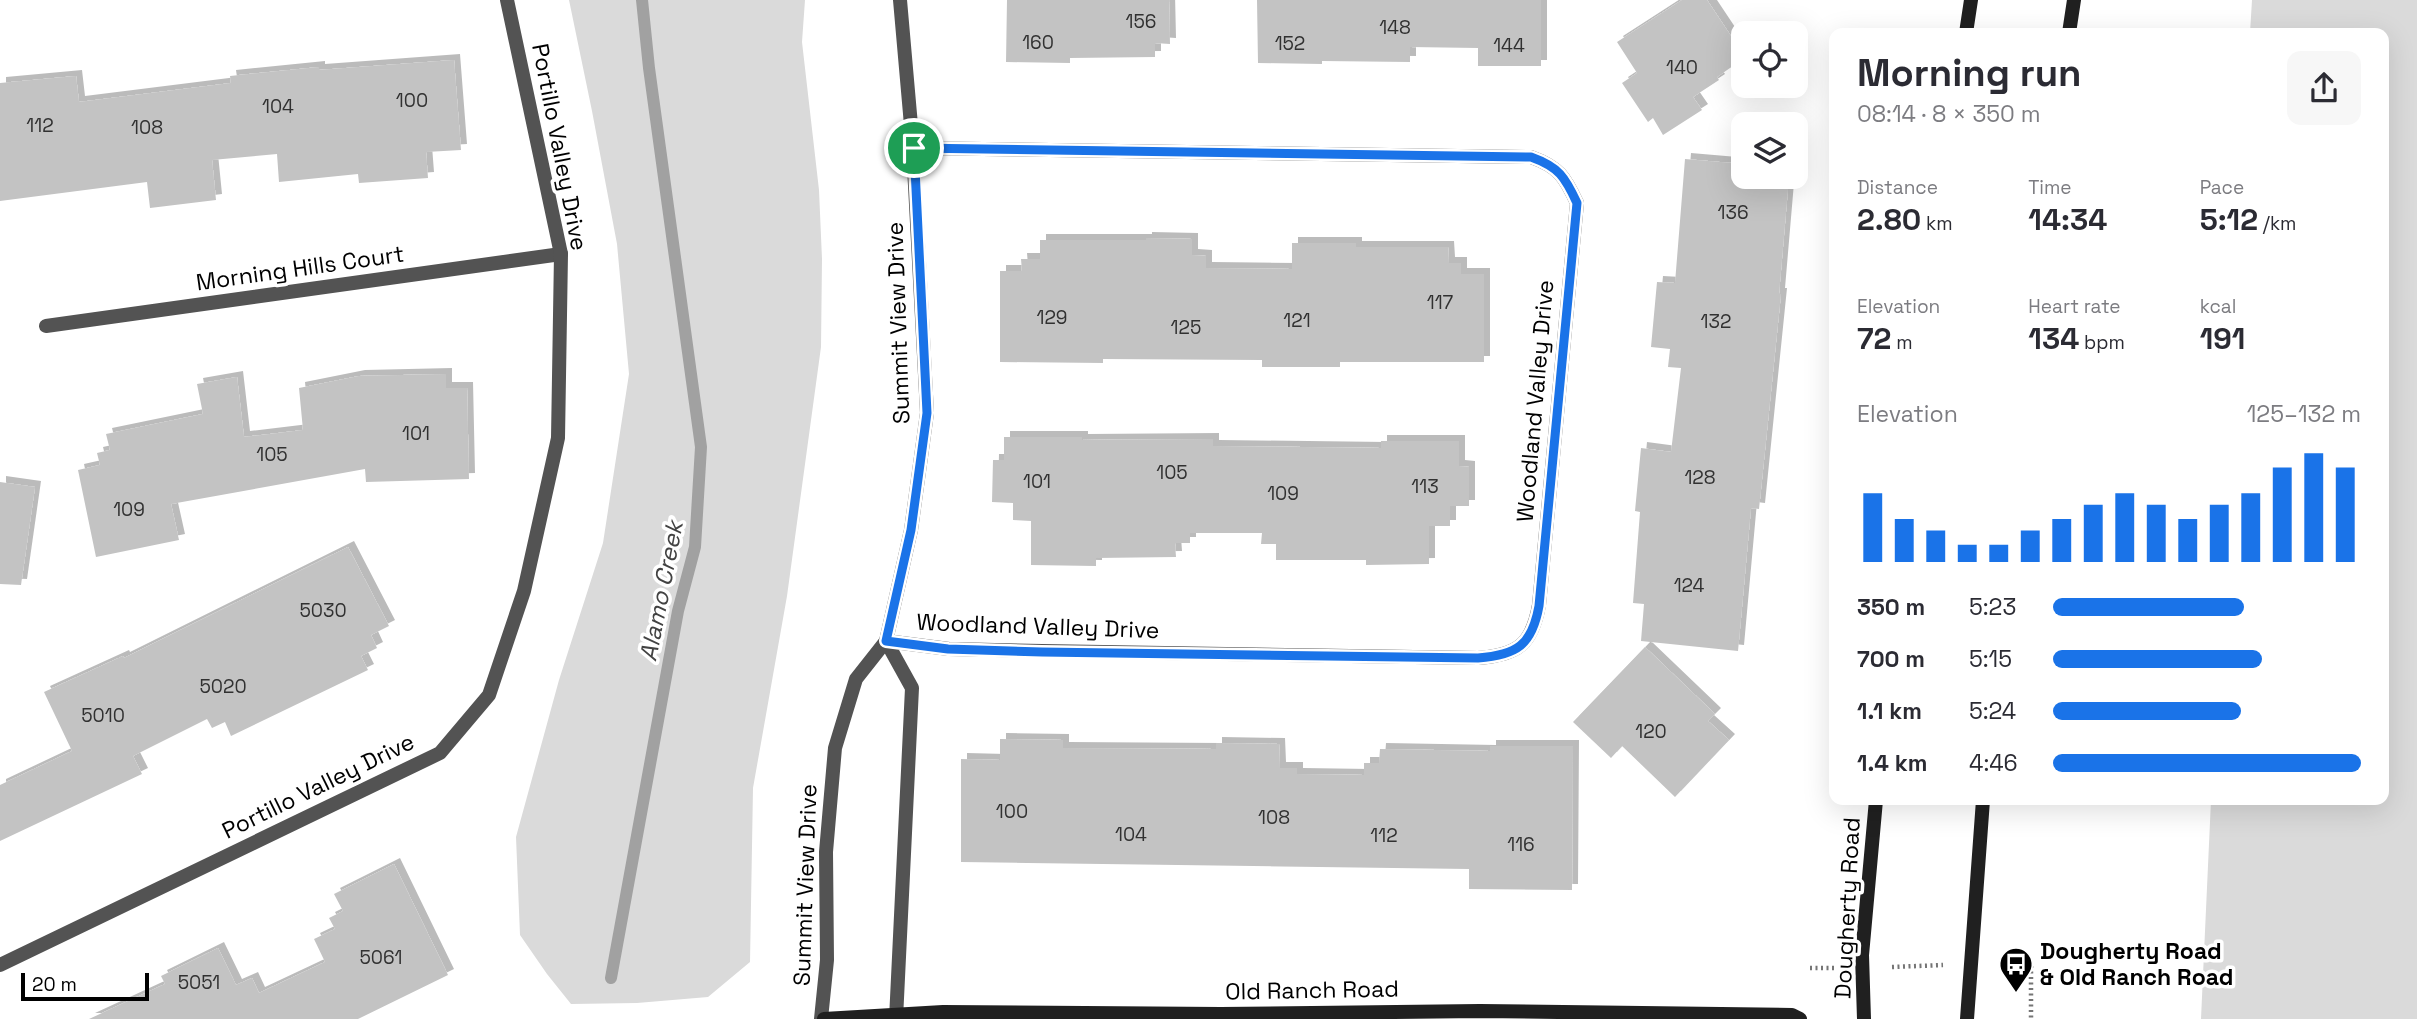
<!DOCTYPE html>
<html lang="en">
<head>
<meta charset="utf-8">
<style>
	body { margin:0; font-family:"Space Grotesk",sans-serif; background:#f7f7f7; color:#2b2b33; height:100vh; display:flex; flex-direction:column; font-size:26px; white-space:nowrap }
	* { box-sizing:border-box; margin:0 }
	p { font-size:23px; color:#7c7c81 }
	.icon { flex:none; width:38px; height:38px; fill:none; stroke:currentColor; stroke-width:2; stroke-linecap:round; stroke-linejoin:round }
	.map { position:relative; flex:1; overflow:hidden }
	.drawer { position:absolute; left:1829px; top:28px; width:560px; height:777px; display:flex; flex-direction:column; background:#fff; border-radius:14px; box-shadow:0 7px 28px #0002 }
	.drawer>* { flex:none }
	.tools { position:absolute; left:1731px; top:21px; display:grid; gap:14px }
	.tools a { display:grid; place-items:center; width:77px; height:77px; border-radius:14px; background:#fff; box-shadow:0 7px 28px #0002; font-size:35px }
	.scale { position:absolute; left:21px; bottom:18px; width:128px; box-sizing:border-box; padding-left:7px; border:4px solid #000; border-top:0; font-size:19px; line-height:24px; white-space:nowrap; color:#000; -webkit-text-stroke:5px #fff; paint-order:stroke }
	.pin { position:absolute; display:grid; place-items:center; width:60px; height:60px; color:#fff; margin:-30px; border:4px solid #fff; border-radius:50%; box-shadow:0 2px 7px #0007 }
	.round { display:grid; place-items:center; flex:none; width:74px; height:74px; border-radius:14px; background:#f7f7f7 }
	.overview { display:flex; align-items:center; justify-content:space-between; height:119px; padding:0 28px }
	h1 { font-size:38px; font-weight:700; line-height:52px }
	.metrics { display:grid; grid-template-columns:repeat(3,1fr); gap:10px; height:119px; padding:7px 28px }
	.metrics div { display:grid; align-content:center }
	.metrics b { font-size:30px; font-weight:700 }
	.metrics small { font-size:19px; font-weight:400 }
	.metrics p { font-size:19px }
	.chart { height:196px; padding:14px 28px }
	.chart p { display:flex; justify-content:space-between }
	.chart svg { width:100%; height:126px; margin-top:7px; stroke:#1a73e8; stroke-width:6 }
	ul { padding:0 28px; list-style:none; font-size:23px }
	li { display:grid; grid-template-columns:112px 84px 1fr; align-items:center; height:52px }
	li i { height:18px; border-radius:9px; background:#1a73e8 }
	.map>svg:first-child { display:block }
	.green { fill:#dadada }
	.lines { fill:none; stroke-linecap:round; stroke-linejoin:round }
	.stream { stroke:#a1a1a1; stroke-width:12 }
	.building { fill:#c3c3c3; filter:url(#shadow) }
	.path { stroke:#757575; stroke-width:4.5; stroke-dasharray:2 3.5; stroke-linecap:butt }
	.street { stroke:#535353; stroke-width:14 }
	.secondary { stroke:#202020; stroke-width:14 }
	.route-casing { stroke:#fff; stroke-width:14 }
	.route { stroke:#1a73e8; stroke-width:9 }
	.labels { text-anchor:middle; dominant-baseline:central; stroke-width:7; stroke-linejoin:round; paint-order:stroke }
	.number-label { font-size:19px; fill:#313131 }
	.street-label { font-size:23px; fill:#000; stroke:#fff }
	.poi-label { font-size:23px; font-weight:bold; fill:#000; stroke:#fff; text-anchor:start }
	.water-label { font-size:24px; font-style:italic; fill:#424242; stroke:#fff }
</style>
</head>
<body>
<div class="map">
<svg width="2417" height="1019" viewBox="0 0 2417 1019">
	<defs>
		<filter id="shadow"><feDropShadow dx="6" dy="-6" stdDeviation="0" flood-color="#0004"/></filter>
	</defs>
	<rect width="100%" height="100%" fill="#fff"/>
	<!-- green -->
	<g class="green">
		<polygon points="569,0 805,0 802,42 819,190 822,259 821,347 787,596 753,788 750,962 708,997 637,1003 571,1004 547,974 520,935 516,837 559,680 603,543 629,374 617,244 592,111"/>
		<polygon points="2252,0 2417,0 2417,1019 2201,1019 2211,800 2384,800 2384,33 2250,33"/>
	</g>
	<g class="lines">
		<!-- stream -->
		<polyline class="stream" points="611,978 678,611 695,547 701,447 649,68 642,0"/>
	</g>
	<!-- building -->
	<g class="building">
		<polygon points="1007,0 1169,0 1170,44 1155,43 1155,57 1070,58 1070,63 1006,62"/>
		<polygon points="1257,0 1541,0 1541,66 1478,66 1478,48 1410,47 1410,62 1322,61 1322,64 1258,63"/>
		<polygon points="1682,0 1707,0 1743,54 1743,59 1717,77 1719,80 1693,97 1702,110 1663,135 1653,118 1648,122 1622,83 1637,73 1617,42"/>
		<polygon points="454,60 461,150 426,152 428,178 359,183 358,174 279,182 277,154 212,160 216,200 150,208 147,182 0,201 0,83 76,76 79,102 231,83 230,76 319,67 319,70"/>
		<polygon points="1685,159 1743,164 1743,177 1789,177 1779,294 1781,294 1759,509 1751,508 1738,651 1641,641 1644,604 1633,603 1640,512 1635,511 1641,448 1671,452 1681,368 1668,367 1670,349 1651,347 1657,282 1675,283"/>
		<polygon points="1146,238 1192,239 1192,255 1206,256 1206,268 1292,269 1292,243 1356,243 1356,247 1448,247 1449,263 1461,263 1461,274 1484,274 1484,362 1340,362 1340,367 1262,367 1262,360 1103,359 1103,363 1000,362 1000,271 1022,271 1021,259 1040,259 1040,240 1146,240"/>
		<polygon points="446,374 446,388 467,388 469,479 366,482 365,469 171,504 179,540 96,557 78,470 100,465 97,453 110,450 106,434 203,414 197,384 237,377 244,437 303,430 299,388 359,376"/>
		<polygon points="1004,437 1082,437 1082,440 1213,439 1213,446 1381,448 1381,441 1459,441 1459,466 1469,467 1469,506 1450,506 1450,526 1429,526 1429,564 1366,565 1366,560 1276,560 1276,544 1261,544 1262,533 1190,533 1190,543 1175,543 1176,557 1096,558 1096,566 1031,565 1031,521 1013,520 1013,503 992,502 993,460 1004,460"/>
		<polygon points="0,482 35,487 21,585 0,584"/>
		<polygon points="348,547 389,626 371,635 377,648 361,656 368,670 231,736 225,722 212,728 207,719 133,756 142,774 0,841 0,785 72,751 44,692 123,656 124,658"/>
		<polygon points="1645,647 1715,714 1708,721 1729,740 1675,797 1622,746 1611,758 1573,722"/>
		<polygon points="1000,739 1063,740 1063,748 1216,749 1216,743 1279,744 1280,768 1297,768 1297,774 1364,775 1364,763 1379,763 1380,749 1490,751 1490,746 1573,746 1572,890 1469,889 1469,869 961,862 961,759 1000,760"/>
		<polygon points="394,864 448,975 358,1019 89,1019 165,984 161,976 218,948 236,985 252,978 259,993 325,962 314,939 335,929 329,918 343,911 334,894"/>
	</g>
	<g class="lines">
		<!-- path -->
		<g class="path">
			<polyline points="2001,964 2031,963 2031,1019"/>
			<polyline points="1892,967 1943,965"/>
			<polyline points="1810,968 1834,968"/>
		</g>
		<!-- street -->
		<g class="street">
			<polyline points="46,326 561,254"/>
			<path d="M886 641 949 649 1042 651 1478 658C1517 655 1532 645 1539 605L1577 203C1565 177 1559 167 1531 157L913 148"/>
			<polyline points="886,641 912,688 896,1019"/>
			<polyline points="0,965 440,753 489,695 524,591 558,438 561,254 507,0"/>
			<polyline points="821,1019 827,960 826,852 835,748 856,679 886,641 911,530 927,413 913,148 900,0"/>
		</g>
		<!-- secondary -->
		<g class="secondary">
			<polyline points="1966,33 1971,0"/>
			<polyline points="2069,33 2074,0"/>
			<polyline points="824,1019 943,1012 1221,1014 1480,1011 1792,1015 1800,1019"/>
			<polyline points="1864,1019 1862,955 1876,800"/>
			<polyline points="1967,1019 1983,800"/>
		</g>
	</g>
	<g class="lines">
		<defs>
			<path id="route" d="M914 148 1531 157C1559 167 1565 177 1577 203L1539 606C1532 645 1517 655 1478 658L1042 652 948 649 886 641 911 530 927 413Z"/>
		</defs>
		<!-- route casing -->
		<use href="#route" class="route-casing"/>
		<!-- route -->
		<use href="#route" class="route"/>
	</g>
	<!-- icons -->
	<defs>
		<symbol id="bus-pin" viewBox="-11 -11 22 30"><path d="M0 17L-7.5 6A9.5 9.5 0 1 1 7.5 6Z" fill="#000" stroke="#fff"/><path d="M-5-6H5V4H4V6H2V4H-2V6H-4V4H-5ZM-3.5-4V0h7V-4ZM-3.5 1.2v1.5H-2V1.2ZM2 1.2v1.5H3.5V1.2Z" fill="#fff"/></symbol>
	</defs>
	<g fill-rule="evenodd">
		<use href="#bus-pin" x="1997" y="945" width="38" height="52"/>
	</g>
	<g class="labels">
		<!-- number labels -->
		<g class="number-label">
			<text x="1141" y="21">156</text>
			<text x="1395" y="27">148</text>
			<text x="1038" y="42">160</text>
			<text x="1290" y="43">152</text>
			<text x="1509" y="45">144</text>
			<text x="1682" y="67">140</text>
			<text x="412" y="100">100</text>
			<text x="278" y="106">104</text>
			<text x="40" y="125">112</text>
			<text x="147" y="127">108</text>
			<text x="1733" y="212">136</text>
			<text x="1440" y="302">117</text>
			<text x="1052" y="317">129</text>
			<text x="1297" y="320">121</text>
			<text x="1716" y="321">132</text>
			<text x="1186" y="327">125</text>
			<text x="416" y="433">101</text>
			<text x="272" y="454">105</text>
			<text x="1172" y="472">105</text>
			<text x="1700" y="477">128</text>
			<text x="1037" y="481">101</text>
			<text x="1425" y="486">113</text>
			<text x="1283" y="493">109</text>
			<text x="129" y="509">109</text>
			<text x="1689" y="585">124</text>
			<text x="323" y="610">5030</text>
			<text x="223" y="686">5020</text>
			<text x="103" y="715">5010</text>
			<text x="1651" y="731">120</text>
			<text x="1012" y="811">100</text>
			<text x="1274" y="817">108</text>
			<text x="1131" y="834">104</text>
			<text x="1384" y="835">112</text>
			<text x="1521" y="844">116</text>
			<text x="381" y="957">5061</text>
			<text x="199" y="982">5051</text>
		</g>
		<!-- street labels -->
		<g class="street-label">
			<text transform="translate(560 147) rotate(79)">Portillo Valley Drive</text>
			<text transform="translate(300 268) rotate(-8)">Morning Hills Court</text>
			<text transform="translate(898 323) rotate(-92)">Summit View Drive</text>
			<text transform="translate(1535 401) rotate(-85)">Woodland Valley Drive</text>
			<text transform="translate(1038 626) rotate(2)">Woodland Valley Drive</text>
			<text transform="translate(318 786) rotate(-26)">Portillo Valley Drive</text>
			<text transform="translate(805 885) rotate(-88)">Summit View Drive</text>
			<text transform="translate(1847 908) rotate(-87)">Dougherty Road</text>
			<text transform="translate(1312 990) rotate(-1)">Old Ranch Road</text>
		</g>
		<!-- poi labels -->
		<g class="poi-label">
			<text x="2040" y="951">Dougherty Road<tspan x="2040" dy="26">&amp; Old Ranch Road</tspan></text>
		</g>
		<!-- water labels -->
		<g class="water-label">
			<text transform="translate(661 591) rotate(-79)">Alamo Creek</text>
		</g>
	</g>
</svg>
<div class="tools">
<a><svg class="icon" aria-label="locate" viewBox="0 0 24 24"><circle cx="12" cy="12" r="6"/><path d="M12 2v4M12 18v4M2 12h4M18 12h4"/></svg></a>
<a><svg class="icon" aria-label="layers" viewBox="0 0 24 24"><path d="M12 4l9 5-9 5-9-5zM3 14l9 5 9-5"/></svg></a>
</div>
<div class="scale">20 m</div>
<div class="pin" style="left:914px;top:148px;background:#1e9e55"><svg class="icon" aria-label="arrive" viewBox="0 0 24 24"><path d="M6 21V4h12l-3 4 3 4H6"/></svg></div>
<section class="drawer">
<div class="overview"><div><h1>Morning run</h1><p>08:14 · 8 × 350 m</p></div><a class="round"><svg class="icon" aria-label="share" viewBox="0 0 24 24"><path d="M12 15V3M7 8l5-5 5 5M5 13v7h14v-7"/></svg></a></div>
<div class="metrics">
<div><p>Distance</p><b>2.80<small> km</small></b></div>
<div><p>Time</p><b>14:34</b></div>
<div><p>Pace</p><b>5:12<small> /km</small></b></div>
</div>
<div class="metrics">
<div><p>Elevation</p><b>72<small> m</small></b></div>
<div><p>Heart rate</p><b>134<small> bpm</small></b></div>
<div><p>kcal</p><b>191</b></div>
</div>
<div class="chart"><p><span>Elevation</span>125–132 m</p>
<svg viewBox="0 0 160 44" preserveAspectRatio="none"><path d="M5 44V20M15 44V29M25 44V33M35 44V38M45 44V38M55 44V33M65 44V29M75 44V24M85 44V20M95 44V24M105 44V29M115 44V24M125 44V20M135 44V11M145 44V6M155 44V11"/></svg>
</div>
<ul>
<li><b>350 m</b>5:23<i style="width:62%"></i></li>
<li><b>700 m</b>5:15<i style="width:68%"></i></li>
<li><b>1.1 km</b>5:24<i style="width:61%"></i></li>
<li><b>1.4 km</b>4:46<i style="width:100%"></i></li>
</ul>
</section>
</div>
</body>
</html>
